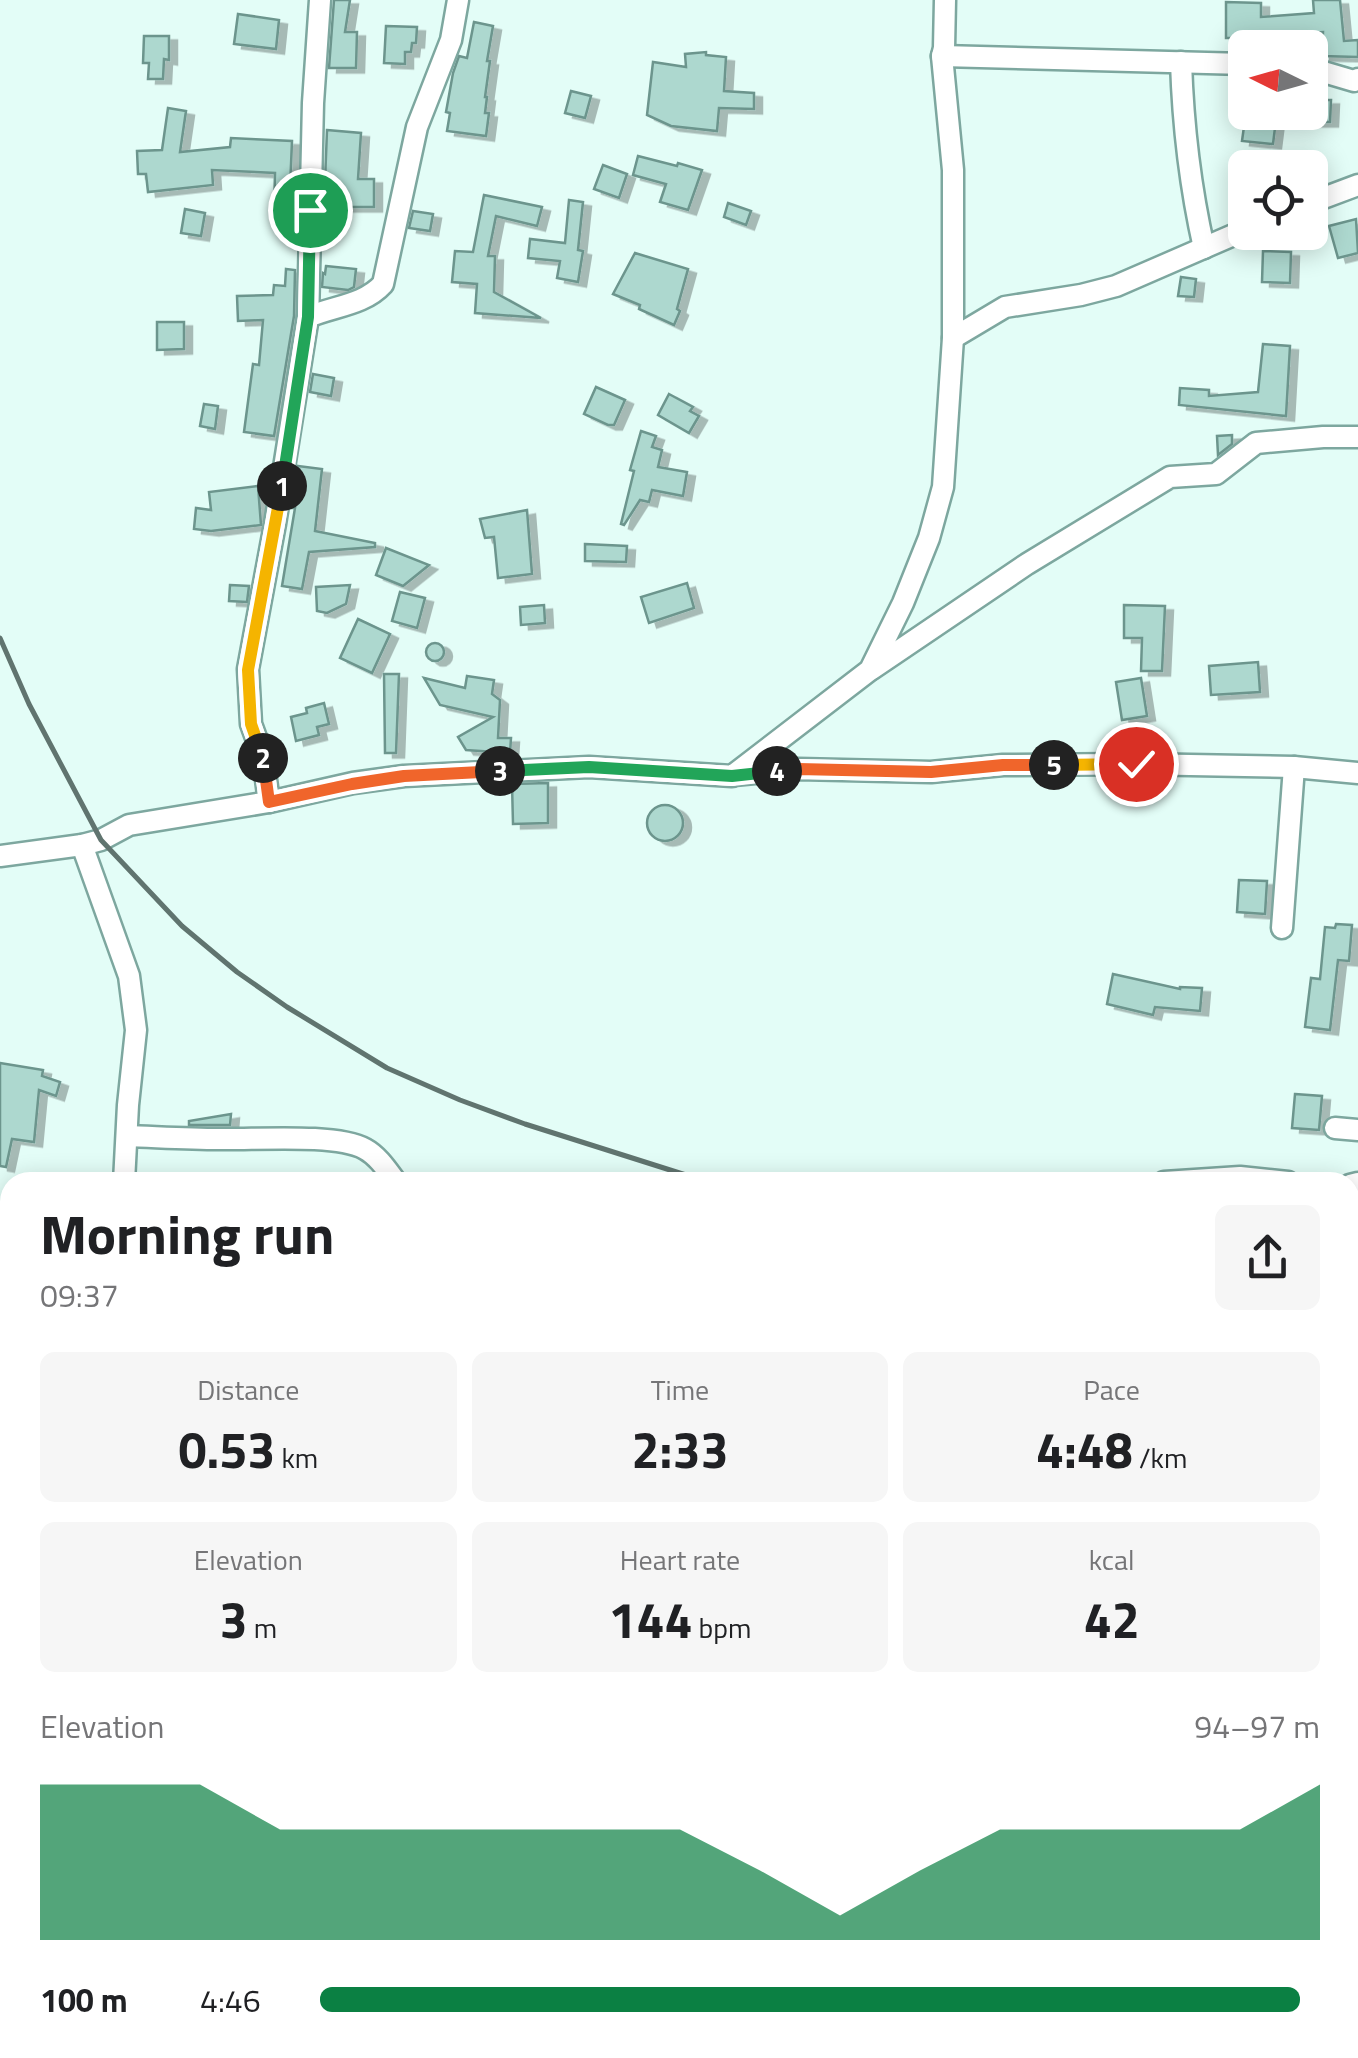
<!DOCTYPE html>
<html lang="en">
<head>
<meta charset="utf-8">
<style>
	body { margin:0; font-family:"Titillium Web",sans-serif; background:#f6f6f6; color:#202124; height:100vh; display:flex; flex-direction:column; font-size:38px; white-space:nowrap }
	* { box-sizing:border-box; margin:0 }
	p { font-size:32px; color:#757577 }
	.icon { flex:none; width:55px; height:55px; fill:none; stroke:currentColor; stroke-width:2; stroke-linecap:round; stroke-linejoin:round }
	.map { position:relative; flex:1; overflow:hidden }
	.details { position:absolute; left:0px; top:1172px; width:1360px; height:888px; display:flex; flex-direction:column; background:#fff; border-radius:30px 30px 0 0; box-shadow:0 5px 25px #0003 }
	.details>* { flex:none }
	.needle { width:65px; rotate:275deg }
	.tools { position:absolute; left:1228px; top:30px; display:grid; gap:20px }
	.tools a { display:grid; place-items:center; width:100px; height:100px; border-radius:15px; background:#fff; box-shadow:0 5px 25px #0003; font-size:50px }
	.pin { position:absolute; display:grid; place-items:center; width:85px; height:85px; color:#fff; margin:-42px; border:5px solid #fff; border-radius:50%; box-shadow:0 2px 10px #0007 }
	.km { position:absolute; width:50px; height:50px; margin:-25px; border-radius:50%; background:#222; color:#fff; font-size:28px; line-height:50px; text-align:center }
	.round { display:grid; place-items:center; flex:none; width:105px; height:105px; border-radius:15px; background:#f6f6f6 }
	.headline { display:flex; align-items:center; justify-content:space-between; height:170px; padding:0 40px }
	h1 { font-size:55px; font-weight:700; line-height:75px }
	.metrics { display:grid; grid-template-columns:repeat(3,1fr); gap:15px; height:170px; padding:10px 40px }
	.metrics div { display:grid; align-content:center; border-radius:15px; background:#f6f6f6; text-align:center }
	.metrics b { font-size:50px; font-weight:700 }
	.metrics small { font-size:28px; font-weight:400 }
	.metrics p { font-size:28px }
	.chart { height:280px; padding:20px 40px }
	.chart p { display:flex; justify-content:space-between }
	.chart svg { width:100%; height:180px; margin-top:10px; fill:#0b8043; opacity:.7 }
	ul { padding:0 40px; list-style:none; font-size:32px }
	li { display:grid; grid-template-columns:160px 120px 1fr; align-items:center; height:75px }
	li i { height:25px; border-radius:12px; background:#0b8043 }
	.map>svg:first-child { display:block }
	.building { fill:#add8cf; stroke:#6c958d; stroke-width:2.5; filter:url(#shadow) }
	.lines { fill:none; stroke-linecap:round; stroke-linejoin:round }
	.minor-casing { stroke:#7da79f; stroke-width:25 }
	.minor { stroke:#fff; stroke-width:20 }
	.rail { stroke:#60746f; stroke-width:5 }
	.split-1-casing { stroke:#fff; stroke-width:20 }
	.split-2-casing { stroke:#fff; stroke-width:20 }
	.split-3-casing { stroke:#fff; stroke-width:20 }
	.split-4-casing { stroke:#fff; stroke-width:20 }
	.split-5-casing { stroke:#fff; stroke-width:20 }
	.split-6-casing { stroke:#fff; stroke-width:20 }
	.split-1 { stroke:#22a559; stroke-width:12 }
	.split-2 { stroke:#f5b400; stroke-width:12 }
	.split-3 { stroke:#f0652b; stroke-width:12 }
	.split-4 { stroke:#22a559; stroke-width:12 }
	.split-5 { stroke:#f0652b; stroke-width:12 }
	.split-6 { stroke:#f5b400; stroke-width:12 }
</style>
</head>
<body>
<div class="map">
<svg width="1358" height="2058" viewBox="0 0 1358 2058">
	<defs>
		<filter id="shadow"><feDropShadow dx="8" dy="4.5" stdDeviation="0" flood-color="#0004"/></filter>
	</defs>
	<rect width="100%" height="100%" fill="#e3fdf7"/>
	<!-- building -->
	<g class="building">
		<polygon points="334,0 350,0 345,32 357,32 356,68 329,68"/>
		<polygon points="1313,0 1340,0 1344,41 1358,40 1358,57 1322,56 1323,32 1261,36 1261,38 1226,38 1226,2 1261,3 1261,17 1314,13"/>
		<polygon points="238,14 279,20 276,49 234,44"/>
		<polygon points="474,22 493,26 487,61 490,61 485,97 487,97 485,113 489,113 486,136 447,131 450,113 446,112 453,73 459,56 467,58"/>
		<polygon points="386,26 417,27 416,43 412,43 411,52 405,52 405,64 384,63"/>
		<polygon points="144,36 169,36 169,60 164,59 163,79 148,79 149,63 143,63"/>
		<polygon points="706,52 706,55 726,57 724,91 754,93 754,109 719,108 717,131 671,126 647,115 653,62 686,67 685,54"/>
		<polygon points="571,91 591,96 585,118 565,113"/>
		<polygon points="1310,100 1331,100 1330,122 1310,122"/>
		<polygon points="168,108 186,111 180,152 230,147 231,138 292,141 290,188 297,188 297,212 274,212 275,173 212,170 213,185 148,192 146,174 138,174 137,151 162,150"/>
		<polygon points="1246,112 1277,112 1273,144 1242,141"/>
		<polygon points="327,130 361,133 358,179 374,179 374,207 324,207"/>
		<polygon points="638,156 677,166 678,163 702,170 688,210 660,202 666,184 633,175"/>
		<polygon points="603,165 627,174 619,198 594,189"/>
		<polygon points="484,195 542,207 537,226 496,216 488,256 495,256 494,292 541,318 475,313 477,284 452,282 455,251 473,252"/>
		<polygon points="569,200 583,202 578,250 583,251 578,282 557,278 560,261 528,258 530,239 565,243"/>
		<polygon points="728,203 751,211 746,225 724,217"/>
		<polygon points="185,209 205,213 201,236 181,233"/>
		<polygon points="413,211 433,214 430,231 409,228"/>
		<polygon points="1356,219 1358,253 1338,258 1329,226"/>
		<polygon points="1263,251 1291,252 1290,283 1262,282"/>
		<polygon points="635,253 688,269 677,309 680,311 674,325 639,309 640,305 613,294"/>
		<polygon points="326,266 356,269 354,287 348,290 322,287 323,273 325,274"/>
		<polygon points="286,269 295,270 294,316 274,436 244,432 253,364 259,365 263,320 238,321 237,296 273,295 274,285 285,286"/>
		<polygon points="1181,277 1196,279 1194,297 1178,296"/>
		<polygon points="157,322 184,322 184,349 157,350"/>
		<polygon points="1263,344 1290,346 1286,416 1179,405 1180,388 1209,390 1209,396 1258,392"/>
		<polygon points="313,374 334,378 331,396 310,392"/>
		<polygon points="596,387 625,400 614,425 608,425 584,414"/>
		<polygon points="669,394 693,407 690,411 699,416 689,433 658,415"/>
		<polygon points="204,404 218,406 215,429 200,426"/>
		<polygon points="641,431 656,436 652,447 662,450 658,467 687,472 683,496 652,490 649,502 640,500 624,525 621,524 634,471 630,470"/>
		<polygon points="1232,435 1232,444 1218,455 1217,436"/>
		<polygon points="298,466 322,469 315,531 375,543 375,547 309,552 302,589 282,586 295,508 292,508"/>
		<polygon points="258,486 261,525 211,531 194,529 196,508 211,510 209,492"/>
		<polygon points="527,510 532,574 498,578 494,537 485,538 480,519"/>
		<polygon points="585,544 627,546 626,562 585,561"/>
		<polygon points="386,548 429,565 403,586 376,575"/>
		<polygon points="687,583 694,608 649,623 641,597"/>
		<polygon points="230,585 249,586 247,602 229,601"/>
		<polygon points="350,585 346,604 327,613 317,611 316,587"/>
		<polygon points="400,592 425,598 417,628 392,621"/>
		<polygon points="544,605 545,623 521,625 520,607"/>
		<polygon points="1124,605 1165,606 1162,671 1141,671 1142,638 1124,638"/>
		<polygon points="358,619 390,634 372,673 340,658"/>
		<circle cx="435" cy="652" r="9"/>
		<polygon points="1258,662 1260,692 1211,695 1209,666"/>
		<polygon points="384,674 399,674 396,753 385,753"/>
		<polygon points="467,676 494,680 492,694 500,700 498,738 511,738 510,753 466,750 458,737 493,717 440,705 424,678 465,688"/>
		<polygon points="1141,678 1147,716 1122,720 1116,682"/>
		<polygon points="324,703 329,724 317,727 319,735 296,741 291,717 307,713 306,708"/>
		<polygon points="548,783 548,823 513,824 512,784"/>
		<circle cx="665" cy="823" r="18"/>
		<polygon points="1239,880 1267,881 1265,914 1237,912"/>
		<polygon points="1336,924 1352,925 1349,961 1338,960 1330,1030 1305,1027 1311,978 1320,979 1325,927 1335,928"/>
		<polygon points="1113,974 1180,989 1180,987 1202,988 1200,1011 1155,1007 1153,1015 1107,1004"/>
		<polygon points="0,1063 43,1070 42,1076 60,1082 56,1096 39,1090 34,1142 12,1139 6,1167 0,1166"/>
		<polygon points="1295,1094 1322,1096 1319,1130 1292,1128"/>
		<polygon points="231,1114 230,1125 189,1125 189,1121"/>
	</g>
	<g class="lines">
		<defs>
			<g id="minor">
				<polyline points="942,56 1245,64"/>
				<path d="M1181 62C1183 125 1190 186 1204 248"/>
				<polyline points="1310,68 1354,81 1358,79"/>
				<polyline points="1310,203 1358,185"/>
				<path d="M308 317C334 306 364 305 383 284L417 127 451 40 458 0"/>
				<polyline points="953,338 1005,307 1081,295 1116,286 1245,230"/>
				<polyline points="872,669 1027,564 1170,477 1216,474 1256,443 1323,437 1358,437"/>
				<polyline points="734,775 798,769 931,772 1003,765 1136,764 1294,767 1358,773"/>
				<polyline points="269,802 263,757 251,724 248,669 275,524 308,317 313,103 320,0"/>
				<polyline points="82,845 129,976 136,1030 128,1105 124,1182"/>
				<polyline points="0,856 82,845 101,840 129,825 269,802 353,783 404,776 589,767 732,776 870,670 903,603 929,538 943,487 953,338 953,170 942,56 944,48 945,0"/>
				<polyline points="1282,928 1294,767"/>
				<polyline points="1335,1128 1358,1130"/>
				<path d="M127 1136C157 1137 188 1139 219 1139 254 1140 336 1133 365 1149 378 1156 387 1170 396 1182"/>
				<polyline points="1164,1182 1240,1177 1288,1182"/>
				<polyline points="1350,1185 1358,1183"/>
				<polyline points="1350,1387 1358,1376"/>
				<polyline points="0,1395 10,1396"/>
				<polyline points="1350,1479 1358,1485"/>
				<polyline points="0,1591 10,1601"/>
				<polyline points="0,2006 10,2006"/>
				<polyline points="738,2050 738,2058"/>
				<polyline points="40,2058 42,2050"/>
				<polyline points="208,2058 210,2050"/>
			</g>
		</defs>
		<!-- minor casing -->
		<use href="#minor" class="minor-casing"/>
		<!-- minor -->
		<use href="#minor" class="minor"/>
		<!-- rail -->
		<g class="rail">
			<polyline points="0,638 29,704 101,840 182,926 237,972 287,1007 387,1068 460,1100 525,1124 708,1182"/>
			<polyline points="1350,1836 1358,1904"/>
		</g>
	</g>
	<g class="lines">
		<defs>
			<polyline id="split-1" points="282,486 308,317 310,210"/>
			<polyline id="split-2" points="263,758 251,724 248,670 282,486"/>
			<polyline id="split-3" points="263,758 269,802 352,784 404,776 500,771"/>
			<polyline id="split-4" points="500,771 589,767 732,776 777,771"/>
			<polyline id="split-5" points="777,771 798,769 931,772 1003,765 1054,765"/>
			<polyline id="split-6" points="1054,765 1136,764"/>
		</defs>
		<!-- split-1 casing -->
		<use href="#split-1" class="split-1-casing"/>
		<!-- split-2 casing -->
		<use href="#split-2" class="split-2-casing"/>
		<!-- split-3 casing -->
		<use href="#split-3" class="split-3-casing"/>
		<!-- split-4 casing -->
		<use href="#split-4" class="split-4-casing"/>
		<!-- split-5 casing -->
		<use href="#split-5" class="split-5-casing"/>
		<!-- split-6 casing -->
		<use href="#split-6" class="split-6-casing"/>
		<!-- split-1 -->
		<use href="#split-1" class="split-1"/>
		<!-- split-2 -->
		<use href="#split-2" class="split-2"/>
		<!-- split-3 -->
		<use href="#split-3" class="split-3"/>
		<!-- split-4 -->
		<use href="#split-4" class="split-4"/>
		<!-- split-5 -->
		<use href="#split-5" class="split-5"/>
		<!-- split-6 -->
		<use href="#split-6" class="split-6"/>
	</g>
</svg>
<div class="tools">
<a><svg class="needle" viewBox="-14 -14 28 28"><path d="M0-13l5 13h-10z" fill="#e53935"/><path d="M0 13l5-13h-10z" fill="#757577"/></svg></a>
<a><svg class="icon" aria-label="locate" viewBox="0 0 24 24"><circle cx="12" cy="12" r="6"/><path d="M12 2v4M12 18v4M2 12h4M18 12h4"/></svg></a>
</div>
<div class="pin" style="left:310px;top:210px;background:#1e9e55"><svg class="icon" aria-label="arrive" viewBox="0 0 24 24"><path d="M6 21V4h12l-3 4 3 4H6"/></svg></div>
<div class="pin" style="left:1136px;top:764px;background:#d93025"><svg class="icon" aria-label="check" viewBox="0 0 24 24"><path d="M5 12l5 5 9-10"/></svg></div>
<b class="km" style="left:282px;top:486px">1</b>
<b class="km" style="left:263px;top:758px">2</b>
<b class="km" style="left:500px;top:771px">3</b>
<b class="km" style="left:777px;top:771px">4</b>
<b class="km" style="left:1054px;top:765px">5</b>
<section class="details">
<div class="headline"><div><h1>Morning run</h1><p>09:37</p></div><a class="round"><svg class="icon" aria-label="share" viewBox="0 0 24 24"><path d="M12 15V3M7 8l5-5 5 5M5 13v7h14v-7"/></svg></a></div>
<div class="metrics">
<div><p>Distance</p><b>0.53<small> km</small></b></div>
<div><p>Time</p><b>2:33</b></div>
<div><p>Pace</p><b>4:48<small> /km</small></b></div>
</div>
<div class="metrics">
<div><p>Elevation</p><b>3<small> m</small></b></div>
<div><p>Heart rate</p><b>144<small> bpm</small></b></div>
<div><p>kcal</p><b>42</b></div>
</div>
<div class="chart"><p><span>Elevation</span>94–97 m</p>
<svg viewBox="0 0 160 44" preserveAspectRatio="none"><path d="M0 44V6L10 6L20 6L30 17L40 17L50 17L60 17L70 17L80 17L90 27L100 38L110 27L120 17L130 17L140 17L150 17L160 6V44z"/></svg>
</div>
<ul>
<li><b>100 m</b>4:46<i style="width:98%"></i></li>
</ul>
</section>
</div>
</body>
</html>
